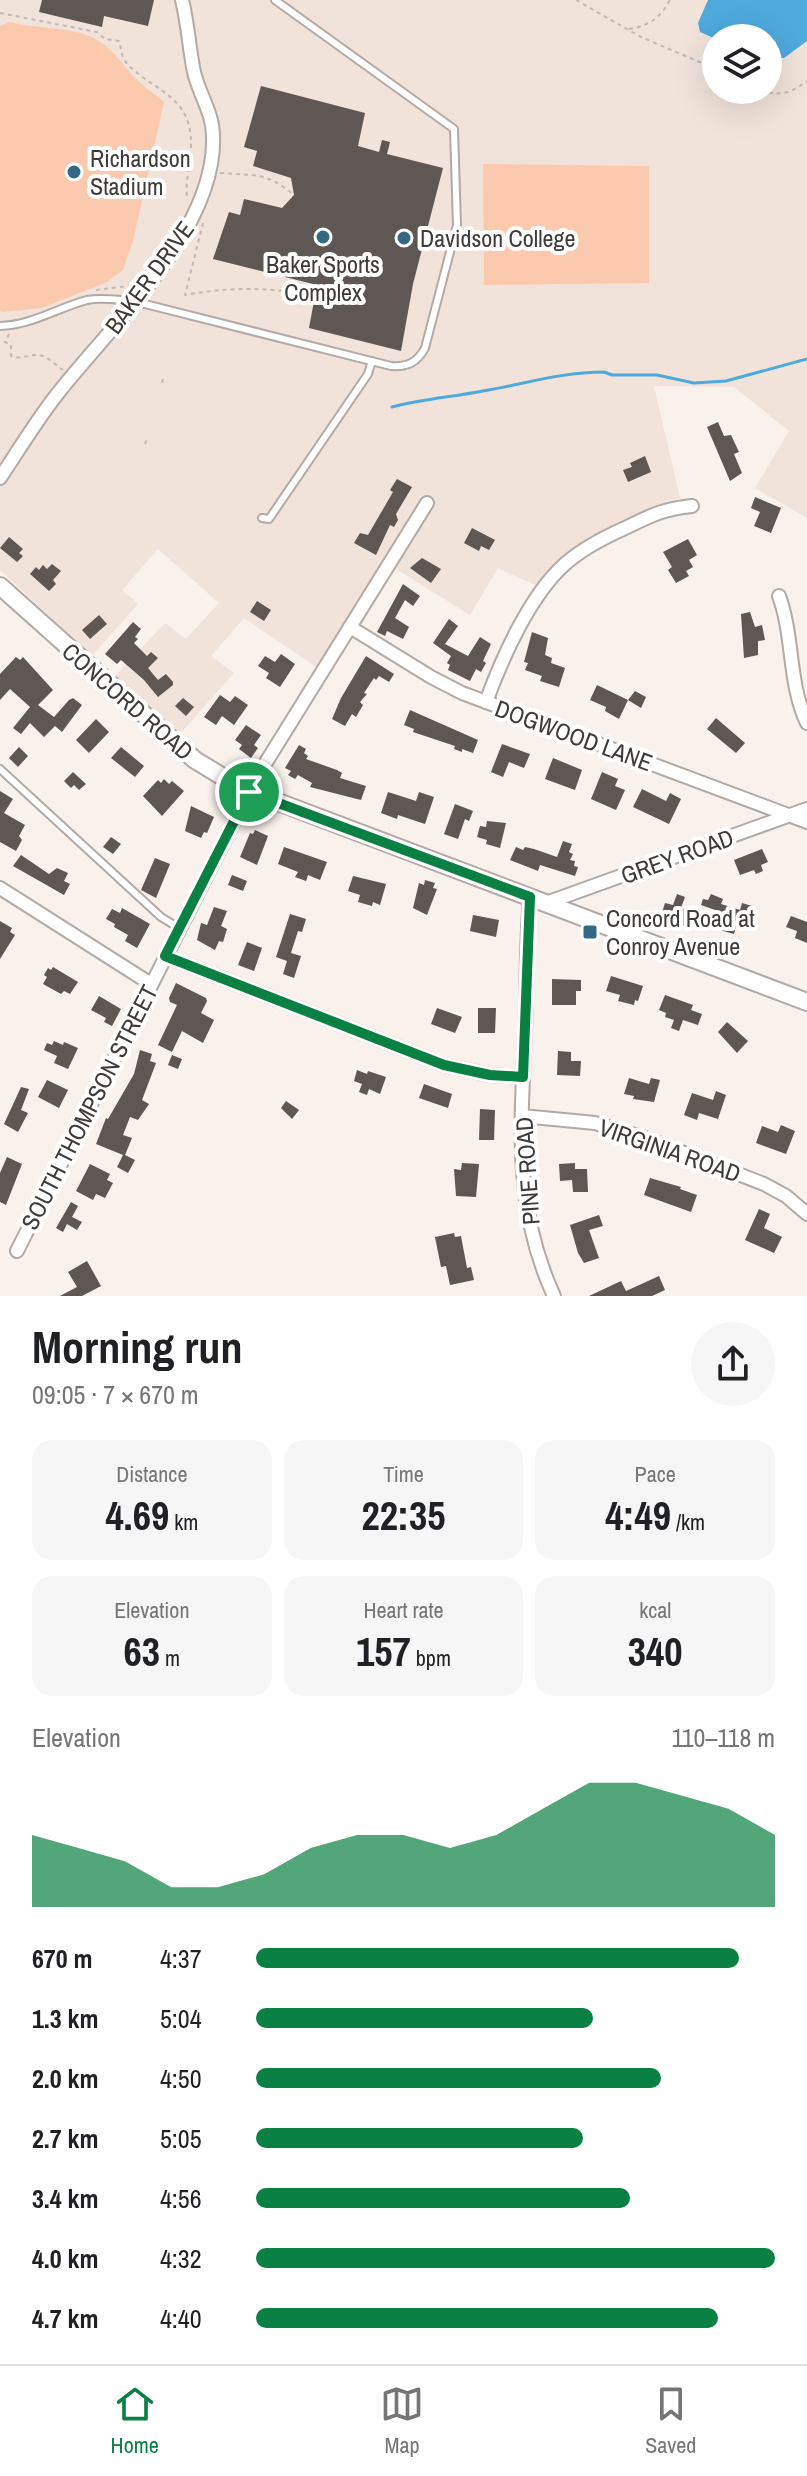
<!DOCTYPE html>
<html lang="en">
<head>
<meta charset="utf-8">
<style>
	body { margin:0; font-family:"Archivo Narrow",sans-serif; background:#f6f6f6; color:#202124; height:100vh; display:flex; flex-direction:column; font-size:30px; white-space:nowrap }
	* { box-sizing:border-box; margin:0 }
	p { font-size:26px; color:#757577 }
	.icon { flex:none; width:44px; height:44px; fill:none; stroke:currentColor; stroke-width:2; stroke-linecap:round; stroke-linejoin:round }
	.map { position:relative; height:1296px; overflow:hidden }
	.details { display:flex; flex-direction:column; background:#fff; flex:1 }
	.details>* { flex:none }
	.tools { position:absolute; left:702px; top:24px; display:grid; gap:16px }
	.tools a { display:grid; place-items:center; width:80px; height:80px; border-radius:50%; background:#fff; box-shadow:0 8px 32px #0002; font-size:40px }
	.pin { position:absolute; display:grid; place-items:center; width:68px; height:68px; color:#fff; margin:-34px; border:4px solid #fff; border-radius:50%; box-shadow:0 2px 8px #0007 }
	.round { display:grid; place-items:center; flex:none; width:84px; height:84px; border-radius:42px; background:#f6f6f6 }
	.headline { display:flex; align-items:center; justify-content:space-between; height:136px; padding:0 32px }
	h1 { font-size:44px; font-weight:700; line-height:60px }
	.stats { display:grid; grid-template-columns:repeat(3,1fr); gap:12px; height:136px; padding:8px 32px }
	.stats div { display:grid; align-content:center; border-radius:20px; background:#f6f6f6; text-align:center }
	.stats b { font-size:40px; font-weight:700 }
	.stats small { font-size:22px; font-weight:400 }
	.stats p { font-size:22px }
	.chart { height:224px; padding:16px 32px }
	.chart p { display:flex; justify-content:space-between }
	.chart svg { width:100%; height:144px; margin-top:8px; fill:#0b8043; opacity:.7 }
	ul { padding:0 32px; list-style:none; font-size:26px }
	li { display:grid; grid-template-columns:128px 96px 1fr; align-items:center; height:60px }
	li i { height:20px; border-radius:10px; background:#0b8043 }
	.tab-bar { display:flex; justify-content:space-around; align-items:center; height:112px; border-top:2px solid #e0e0e0; background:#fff; font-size:22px; color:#757577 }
	.tab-bar a { display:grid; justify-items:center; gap:4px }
	.tab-bar .active { color:#0b8043 }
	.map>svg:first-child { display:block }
	.built { fill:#f1e3da; fill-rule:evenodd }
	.green { fill:#fbcaae }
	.water { fill:#4ea9dd }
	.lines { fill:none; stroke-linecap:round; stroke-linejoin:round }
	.stream { stroke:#4ea9dd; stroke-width:3 }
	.building { fill:#5e5754 }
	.service-casing { stroke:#b2aaa6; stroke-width:10 }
	.minor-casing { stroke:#b2aaa6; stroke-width:16 }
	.secondary-casing { stroke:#b2aaa6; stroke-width:20 }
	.path { stroke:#c0bab6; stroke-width:2; stroke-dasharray:4 4; stroke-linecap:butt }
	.service { stroke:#fff; stroke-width:6 }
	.minor { stroke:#fff; stroke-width:12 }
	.secondary { stroke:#fff; stroke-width:16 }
	.route-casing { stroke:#fff; stroke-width:16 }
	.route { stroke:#0b8043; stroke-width:10 }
	.poi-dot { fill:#356885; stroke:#fff; stroke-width:3 }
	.labels { text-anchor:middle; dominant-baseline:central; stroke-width:8; stroke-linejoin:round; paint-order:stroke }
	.poi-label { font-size:24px; fill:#3e3b39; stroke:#fff; text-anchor:start }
	.street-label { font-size:24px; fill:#3e3b39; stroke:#fff }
</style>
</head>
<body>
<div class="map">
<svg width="807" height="1296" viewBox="0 0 807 1296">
	<rect width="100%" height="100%" fill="#f9f1ec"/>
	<!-- built -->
	<path class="built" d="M0 0H807V518L755 488 789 431 734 387 654 386 680 498 666 501 587 540 557 563 537 586 498 568 470 615 388 564 319 669 244 618 211 656 234 673 179 735 114 677 165 623 186 639 219 603 158 549 122 590 138 604 92 656 0 570ZM716 38H768V90H716Z"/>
	<!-- green -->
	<g class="green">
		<path d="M9 22C36 29 63 26 89 36 110 44 120 62 135 78 144 87 155 94 164 102L133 241 123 270 107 282 42 308 3 312 0 311V26Z"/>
		<polygon points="483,164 649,166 649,283 484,285"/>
	</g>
	<!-- water -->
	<polygon class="water" points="708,0 807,0 807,41 784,58 768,57 768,38 716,39 700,32 698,23"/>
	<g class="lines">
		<!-- stream -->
		<path class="stream" d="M392 407C422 399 452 397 483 391 524 384 562 372 604 372L612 375H657L694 383 726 381 807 359"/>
	</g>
	<!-- building -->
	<g class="building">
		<polygon points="42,0 154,0 148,26 104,16 102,27 39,12"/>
		<polygon points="261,86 365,113 358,146 379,152 382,140 390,142 387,154 443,168 413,284 401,351 309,328 317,285 213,259 229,212 240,215 244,199 282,208 294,195 291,178 253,166 257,151 244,147"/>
		<polygon points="718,422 724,436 731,435 739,452 734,454 742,473 730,481 707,427"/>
		<polygon points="645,456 651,472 628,482 623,470 632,467 630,463"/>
		<polygon points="397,479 412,487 396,514 398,520 394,527 390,525 376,555 354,543 360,533 368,535 393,492 390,490"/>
		<polygon points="755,497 781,508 771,533 754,526 760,512 751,508"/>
		<polygon points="472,528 495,540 489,550 481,546 479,551 464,543"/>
		<polygon points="9,537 23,549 19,553 23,556 17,562 0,548"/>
		<polygon points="688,539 697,555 689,560 693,567 686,571 689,576 676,583 668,570 672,567 663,552"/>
		<polygon points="422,558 441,569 431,583 410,568"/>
		<polygon points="52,564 61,571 53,580 56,584 49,591 30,574 36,567 39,570 43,565 47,569"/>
		<polygon points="403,584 420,596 413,606 405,600 395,618 409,627 403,639 387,631 385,636 377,632"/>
		<polygon points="257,601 271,610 264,621 250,612"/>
		<polygon points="750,612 755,627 762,625 765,640 758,641 758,655 744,658 741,614"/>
		<polygon points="99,615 107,624 90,639 82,630"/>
		<polygon points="449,619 458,626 445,644 468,656 480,637 491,644 483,661 486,663 481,672 476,669 470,681 448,670 450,665 447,663 451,656 433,643"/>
		<polygon points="133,622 141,629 135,637 138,639 134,643 147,656 151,652 158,658 148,668 158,680 166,674 173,682 173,685 158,697 144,680 121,660 117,664 105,654"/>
		<polygon points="532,632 548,638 545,655 552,658 551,663 565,668 559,687 540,681 542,676 525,670 528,663 524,662"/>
		<polygon points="281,654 295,664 280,687 266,678 269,673 258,666 265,656 275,662"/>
		<polygon points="366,656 394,674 389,682 379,676 376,680 374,678 364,693 367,694 360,702 363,705 356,717 352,714 345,726 332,719 341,698"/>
		<polygon points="16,657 20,660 23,657 53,690 38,705 54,717 69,700 73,698 82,705 62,732 55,726 44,737 30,723 21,734 13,728 30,707 10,689 0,700 0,674"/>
		<polygon points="597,685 628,700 619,719 605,711 606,707 590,700"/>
		<polygon points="635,691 646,697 641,708 628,700"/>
		<polygon points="220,695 230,702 235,696 248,705 234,725 222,716 216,725 204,717"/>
		<polygon points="183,698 194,707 186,716 175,706"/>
		<polygon points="410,710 478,740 473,753 462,749 462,752 454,749 455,746 413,732 414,729 404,725"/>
		<polygon points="716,718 745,743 736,753 707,729"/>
		<polygon points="96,719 109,732 89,753 76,740"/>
		<polygon points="246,725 261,735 254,745 258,748 251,758 239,749 242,745 235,740"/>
		<polygon points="502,744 530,754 524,768 509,762 503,777 491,772"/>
		<polygon points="299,745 306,749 304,753 308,756 306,759 337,770 342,773 340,778 366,786 361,800 310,787 312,783 298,775 295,779 288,775 291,771 285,768"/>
		<polygon points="19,747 28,756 18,767 9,758"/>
		<polygon points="121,747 144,766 135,777 111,758"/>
		<polygon points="553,758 582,770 575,790 545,779"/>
		<polygon points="73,772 86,784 79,790 74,785 71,788 64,781"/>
		<polygon points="602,772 618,779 615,786 625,790 616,810 591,799"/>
		<polygon points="164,779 169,784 172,781 184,791 162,816 143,796 158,780 161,783"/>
		<polygon points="642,789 666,801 670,793 681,799 669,824 633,807"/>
		<polygon points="0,791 13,799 4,813 25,825 19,836 22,840 16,851 0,842"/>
		<polygon points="388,792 416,801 419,792 434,797 425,824 398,815 397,819 381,813"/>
		<polygon points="455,804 473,811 469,821 465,819 458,839 444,834"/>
		<polygon points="191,806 214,817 207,833 204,832 201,838 185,831"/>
		<polygon points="487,821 506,823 500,848 486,844 487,840 477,837 480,826 486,827"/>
		<polygon points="255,830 268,836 257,865 240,857 250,833 253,834"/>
		<polygon points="111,837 121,844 113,854 103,847"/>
		<polygon points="563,841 572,844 569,852 573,854 570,860 575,861 574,866 578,867 575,876 540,865 538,871 510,860 516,847 523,850 525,847 534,849 557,857"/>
		<polygon points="284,847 327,862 320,880 308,875 306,881 295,877 298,872 278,864"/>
		<polygon points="762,849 768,862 761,865 763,871 756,874 754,870 740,875 734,860"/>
		<polygon points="21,855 49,874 57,868 68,873 64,881 70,884 64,895 13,866"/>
		<polygon points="155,858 170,864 156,898 141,890"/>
		<polygon points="232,875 247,881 243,891 228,885"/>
		<polygon points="353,876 386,884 380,905 373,902 372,906 358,902 360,895 348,891"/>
		<polygon points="425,880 435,883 433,888 437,889 427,915 413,908 419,883 424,885"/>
		<polygon points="677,894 685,897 681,908 690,910 685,926 660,919 665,903 673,905"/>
		<polygon points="711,894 723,899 721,904 740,910 742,903 752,906 746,925 737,922 734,934 713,928 718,911 701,905 703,899 708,900"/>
		<polygon points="214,907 227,911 221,926 227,929 223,942 219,941 215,950 197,940 201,923 207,925"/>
		<polygon points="122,908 150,924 137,948 125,941 128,935 114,927 115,924 106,919 112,909 120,913"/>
		<polygon points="290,914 306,919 302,932 298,931 291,953 301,956 294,978 283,974 287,961 276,957"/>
		<polygon points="473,915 499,920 496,937 470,931"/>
		<polygon points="791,916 807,922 807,943 795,938 797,931 786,927"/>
		<polygon points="0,921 12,928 10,932 15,935 0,959"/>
		<polygon points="247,942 262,948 254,971 238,965"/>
		<polygon points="53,967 78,982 70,994 64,991 61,994 43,984 47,977 44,975 48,968 51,970"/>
		<polygon points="611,976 643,986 638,1001 635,1000 634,1005 618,1001 620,995 606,991"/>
		<polygon points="552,979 581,980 581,991 576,991 576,1005 552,1005"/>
		<polygon points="176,983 206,998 207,1001 201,1013 214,1020 203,1043 182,1031 172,1052 158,1045 177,1005 170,1002 169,998"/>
		<polygon points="665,995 693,1005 691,1010 702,1014 698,1025 683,1020 679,1031 671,1028 674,1020 665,1017 666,1013 659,1010"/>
		<polygon points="99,996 121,1009 112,1026 104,1022 106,1018 91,1010"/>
		<polygon points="437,1008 462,1017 455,1033 431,1024"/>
		<polygon points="478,1008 496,1008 495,1033 478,1033"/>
		<polygon points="727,1022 748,1041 737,1053 718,1032"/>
		<polygon points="54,1041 63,1045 64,1042 78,1048 68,1069 54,1063 57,1056 44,1050 47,1043 52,1045"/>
		<polygon points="140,1050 152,1054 150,1061 156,1063 142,1100 149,1104 138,1120 130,1117 123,1135 132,1138 125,1155 135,1160 128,1173 117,1167 123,1155 96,1144 106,1118 108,1119 134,1074"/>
		<polygon points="558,1051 571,1052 571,1061 581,1061 580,1076 557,1075"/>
		<polygon points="172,1055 182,1059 178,1069 168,1065"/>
		<polygon points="357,1070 367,1074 368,1071 386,1077 380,1094 369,1089 367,1095 359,1092 362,1084 354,1081"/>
		<polygon points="629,1078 649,1084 651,1078 660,1080 654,1102 633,1099 634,1096 624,1094"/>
		<polygon points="47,1080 68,1090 59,1108 38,1097"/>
		<polygon points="424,1084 452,1094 448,1108 419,1098"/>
		<polygon points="21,1087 29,1089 21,1110 28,1113 18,1132 4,1124"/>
		<polygon points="716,1091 726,1095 718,1119 699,1113 697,1120 684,1115 692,1093 713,1100"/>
		<polygon points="286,1101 299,1110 292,1119 281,1108"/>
		<polygon points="480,1109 495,1110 494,1140 479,1140"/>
		<polygon points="781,1125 795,1131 786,1154 756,1143 762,1126 778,1132"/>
		<polygon points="7,1157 22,1164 6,1205 0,1202 0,1173"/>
		<polygon points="462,1163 479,1164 476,1197 456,1196 454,1169 461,1170"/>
		<polygon points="575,1163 575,1169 587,1169 588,1192 573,1192 572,1180 560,1181 559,1164"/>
		<polygon points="90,1164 110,1174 107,1180 113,1183 105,1198 96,1194 93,1200 76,1191"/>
		<polygon points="650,1178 681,1187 680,1189 697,1195 691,1212 644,1195"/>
		<polygon points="71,1202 78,1206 72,1217 82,1222 77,1230 67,1224 63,1232 56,1228"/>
		<polygon points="759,1209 770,1214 764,1228 782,1237 774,1253 745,1240"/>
		<polygon points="599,1215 603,1226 589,1230 599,1258 584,1263 578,1253 570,1225"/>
		<polygon points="454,1233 455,1237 461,1236 467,1268 471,1267 474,1280 450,1285 446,1266 441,1267 435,1237"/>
		<polygon points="87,1261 101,1286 82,1296 60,1296 77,1287 68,1272"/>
		<polygon points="659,1276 665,1290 652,1296 589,1296 621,1281 626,1291"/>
	</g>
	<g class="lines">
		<defs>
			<g id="service">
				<path d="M0 326C32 325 57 308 87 300 102 297 118 300 133 301L391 366C407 367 417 363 425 348L457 225 454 129 275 0"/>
				<polyline points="262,518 269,519 368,374 372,361"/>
				<polyline points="0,769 161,917 179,928"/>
			</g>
			<g id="minor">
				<path d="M0 478C18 451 35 423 55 397 109 327 217 230 213 136 213 113 199 94 194 72 189 48 188 24 182 0"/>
				<path d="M779 596C794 637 788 683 807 723"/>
				<polyline points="350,627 431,677 462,693 807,822"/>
				<path d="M486 702C502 658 530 595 565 564 582 549 603 538 623 529 650 516 662 509 692 506"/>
				<polyline points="0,888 151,984"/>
				<path d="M530 897C526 942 527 987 525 1032 521 1127 513 1207 554 1296"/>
				<polyline points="546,903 807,809"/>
				<polyline points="165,956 444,1065 490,1075 523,1077"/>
				<polyline points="522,1116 595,1123 648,1139 764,1184 786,1196 807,1214"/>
				<polyline points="17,1251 255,780 427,503"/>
			</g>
			<polyline id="secondary" points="0,586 195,760 241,788 807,1002"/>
		</defs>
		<!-- service casing -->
		<use href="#service" class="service-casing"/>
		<!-- minor casing -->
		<use href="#minor" class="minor-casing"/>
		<!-- secondary casing -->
		<use href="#secondary" class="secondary-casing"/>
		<!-- path -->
		<g class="path">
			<polyline points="576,0 641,37 716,69"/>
			<path d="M0 13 97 32 105 39 119 41 123 58 128 65C159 94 192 97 191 146 191 164 185 180 187 197"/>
			<path d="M629 29C649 26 660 18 670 0"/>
			<path d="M761 90C780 97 791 93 807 81"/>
			<path d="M220 173C255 176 265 171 294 195"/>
			<path d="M203 223 185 295C228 287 268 287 312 295"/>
			<polyline points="96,290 129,286 136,282"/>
			<path d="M9 334 5 342 11 345V356C22 360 28 354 39 355 48 356 55 365 63 370"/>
			<polyline points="162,383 163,378"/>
			<polyline points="145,444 147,439"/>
		</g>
		<!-- service -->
		<use href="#service" class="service"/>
		<!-- minor -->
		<use href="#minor" class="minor"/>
		<!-- secondary -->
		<use href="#secondary" class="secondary"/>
	</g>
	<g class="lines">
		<defs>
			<polygon id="route" points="249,792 530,897 523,1077 490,1075 444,1065 165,956"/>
		</defs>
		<!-- route casing -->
		<use href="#route" class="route-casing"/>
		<!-- route -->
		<use href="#route" class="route"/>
	</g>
	<!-- markers -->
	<g class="poi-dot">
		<circle cx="74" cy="172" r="8"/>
		<circle cx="323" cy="237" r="8"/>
		<circle cx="404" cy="238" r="8"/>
		<rect x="582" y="924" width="16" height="16" rx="4"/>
	</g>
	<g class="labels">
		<!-- poi labels -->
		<g class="poi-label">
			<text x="90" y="158">Richardson<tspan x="90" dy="28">Stadium</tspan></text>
			<text x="420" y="238">Davidson College</text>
			<text x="323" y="264" text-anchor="middle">Baker Sports<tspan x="323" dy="28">Complex</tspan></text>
			<text x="606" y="918">Concord Road at<tspan x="606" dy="28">Conroy Avenue</tspan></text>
		</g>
		<!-- street labels -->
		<g class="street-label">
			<text transform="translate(149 277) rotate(-54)">BAKER DRIVE</text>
			<text transform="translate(128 701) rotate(41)">CONCORD ROAD</text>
			<text transform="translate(574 735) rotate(20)">DOGWOOD LANE</text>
			<text transform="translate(677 856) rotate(-20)">GREY ROAD</text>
			<text transform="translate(89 1107) rotate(-63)">SOUTH THOMPSON STREET</text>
			<text transform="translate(670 1150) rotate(19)">VIRGINIA ROAD</text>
			<text transform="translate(527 1171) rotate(-94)">PINE ROAD</text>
		</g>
	</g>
</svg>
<div class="tools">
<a><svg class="icon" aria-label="layers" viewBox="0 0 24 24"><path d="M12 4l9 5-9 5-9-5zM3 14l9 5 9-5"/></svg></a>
</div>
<div class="pin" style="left:249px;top:792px;background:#1e9e55"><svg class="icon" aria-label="arrive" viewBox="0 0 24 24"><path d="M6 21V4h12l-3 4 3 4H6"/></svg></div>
</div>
<section class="details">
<div class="headline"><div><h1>Morning run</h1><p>09:05 · 7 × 670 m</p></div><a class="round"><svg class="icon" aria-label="share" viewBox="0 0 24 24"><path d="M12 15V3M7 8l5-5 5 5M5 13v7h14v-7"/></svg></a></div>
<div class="stats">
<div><p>Distance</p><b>4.69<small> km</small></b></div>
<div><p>Time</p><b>22:35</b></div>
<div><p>Pace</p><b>4:49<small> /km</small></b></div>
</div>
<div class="stats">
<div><p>Elevation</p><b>63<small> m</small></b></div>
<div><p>Heart rate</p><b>157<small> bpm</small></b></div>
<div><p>kcal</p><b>340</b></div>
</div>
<div class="chart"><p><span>Elevation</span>110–118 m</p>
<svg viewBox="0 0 160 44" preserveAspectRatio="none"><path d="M0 44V22L10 26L20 30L30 38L40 38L50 34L60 26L70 22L80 22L90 26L100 22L110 14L120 6L130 6L140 10L150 14L160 22V44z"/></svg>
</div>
<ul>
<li><b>670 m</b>4:37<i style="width:93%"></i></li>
<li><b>1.3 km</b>5:04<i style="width:65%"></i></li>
<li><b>2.0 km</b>4:50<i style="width:78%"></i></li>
<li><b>2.7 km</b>5:05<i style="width:63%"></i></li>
<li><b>3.4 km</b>4:56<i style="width:72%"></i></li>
<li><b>4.0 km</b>4:32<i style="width:100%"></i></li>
<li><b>4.7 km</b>4:40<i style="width:89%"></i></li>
</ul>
</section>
<nav class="tab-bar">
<a class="active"><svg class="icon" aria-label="home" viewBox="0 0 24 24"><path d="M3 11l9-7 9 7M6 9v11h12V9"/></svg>Home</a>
<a><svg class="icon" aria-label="map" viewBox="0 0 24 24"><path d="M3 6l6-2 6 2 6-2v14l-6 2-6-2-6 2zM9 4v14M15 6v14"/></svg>Map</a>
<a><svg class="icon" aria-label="saved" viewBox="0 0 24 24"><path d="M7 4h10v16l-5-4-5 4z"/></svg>Saved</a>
</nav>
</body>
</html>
